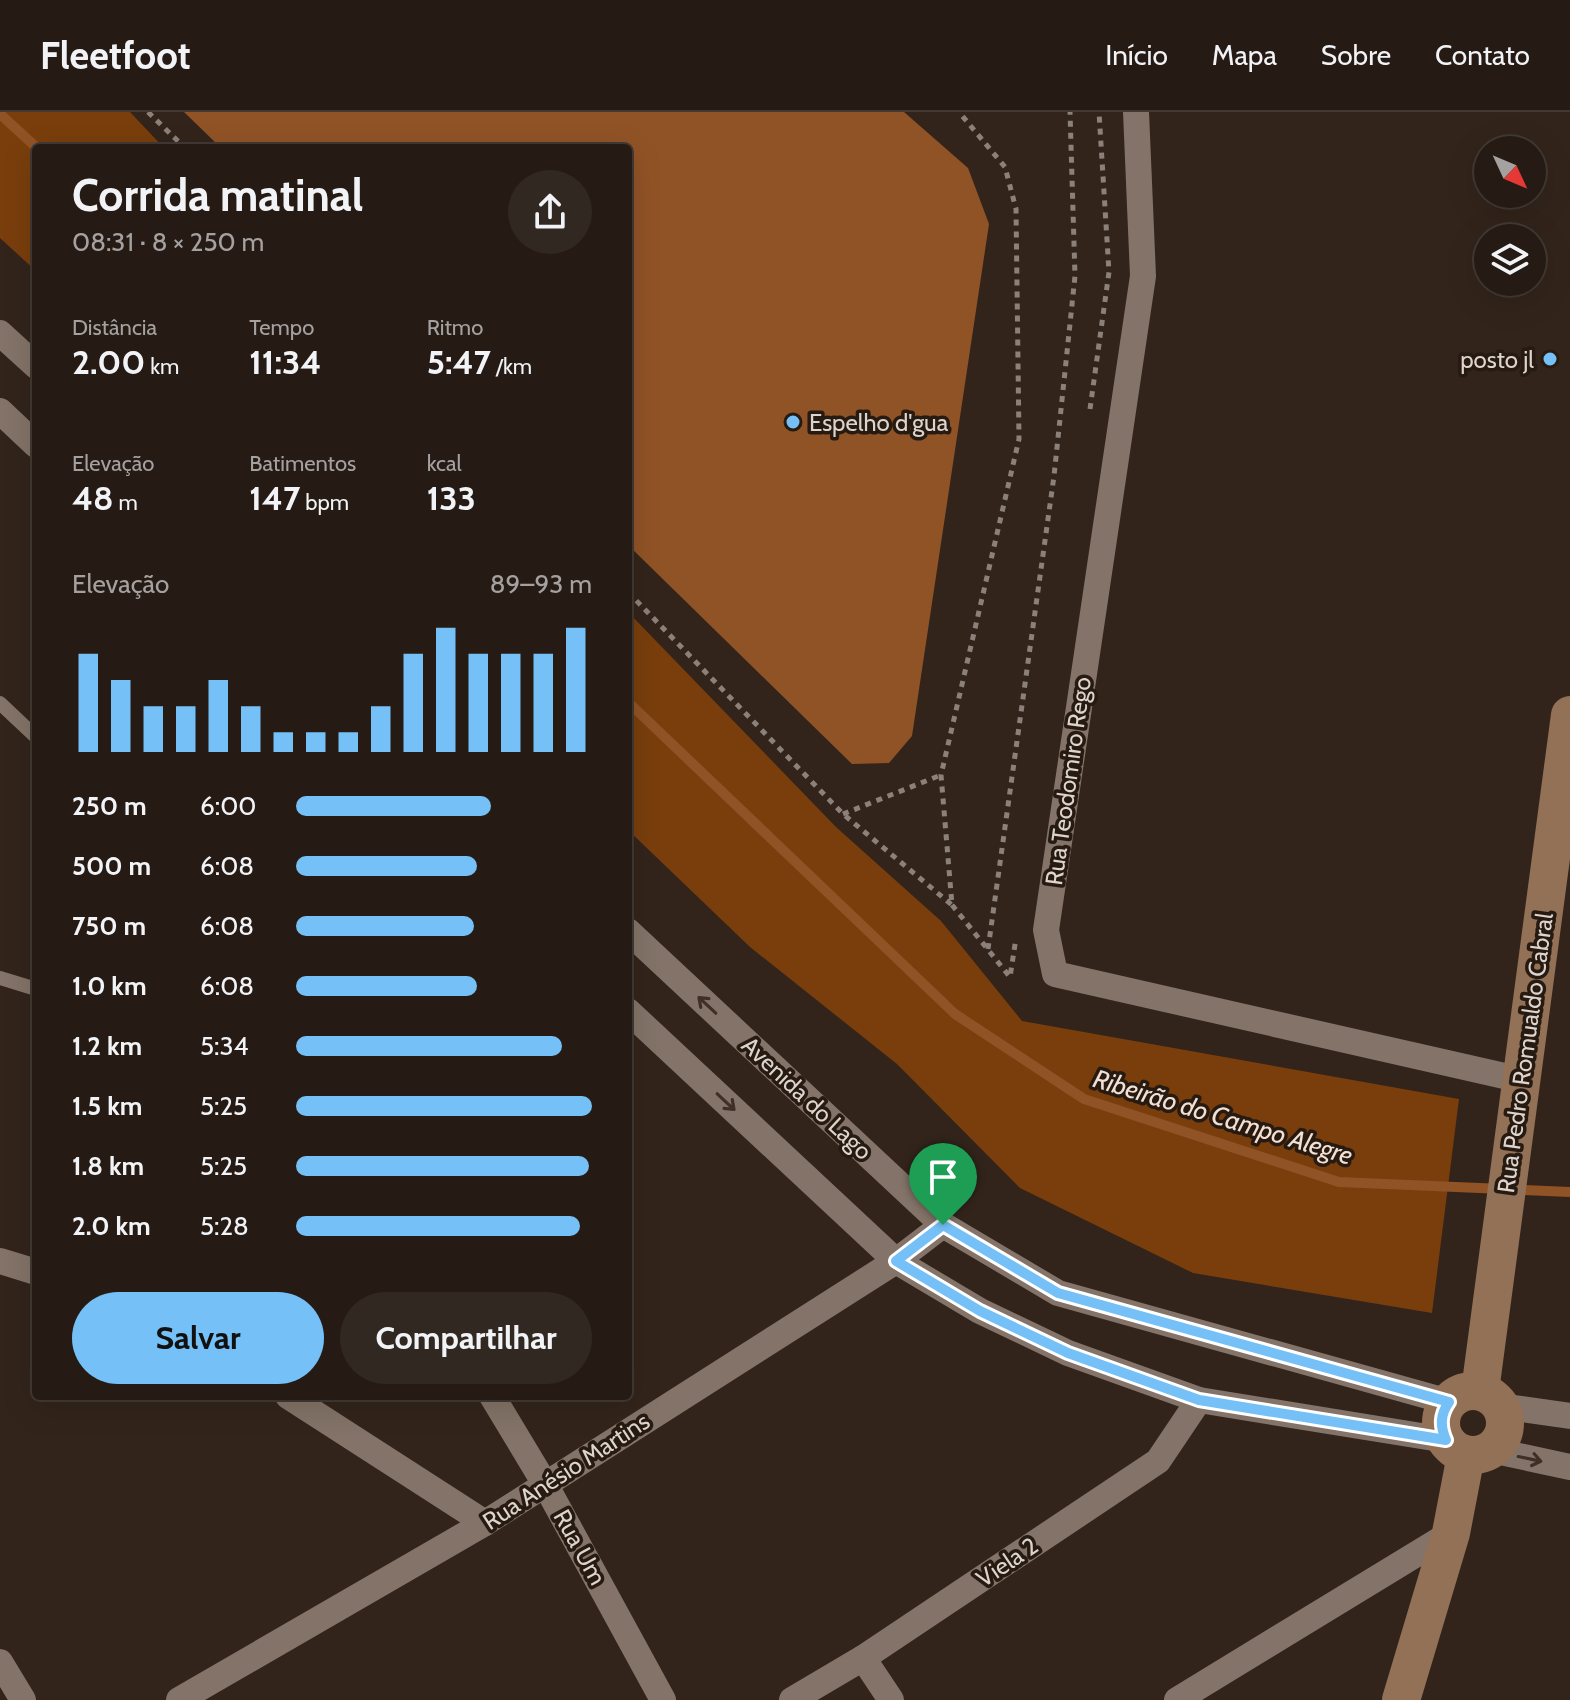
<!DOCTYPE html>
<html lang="pt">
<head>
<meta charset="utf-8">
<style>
	body { margin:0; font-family:Cabin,sans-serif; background:#322822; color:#f1f3f6; height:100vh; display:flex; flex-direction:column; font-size:30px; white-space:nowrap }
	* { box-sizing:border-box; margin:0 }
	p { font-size:26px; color:#a4a1a0 }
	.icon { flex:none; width:44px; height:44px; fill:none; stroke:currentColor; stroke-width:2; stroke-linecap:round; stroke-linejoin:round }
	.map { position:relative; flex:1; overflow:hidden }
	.drawer { position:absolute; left:32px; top:32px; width:600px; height:1256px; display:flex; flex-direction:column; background:#261b14; border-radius:8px; box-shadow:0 8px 32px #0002,0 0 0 2px #423934 }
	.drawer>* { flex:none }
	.needle { width:52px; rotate:134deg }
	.fabs { position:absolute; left:1474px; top:24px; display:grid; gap:16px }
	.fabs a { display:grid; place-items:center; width:72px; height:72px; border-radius:50%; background:#261b14; box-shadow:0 8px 32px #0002,0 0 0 2px #423934; font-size:40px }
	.pin { position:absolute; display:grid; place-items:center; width:68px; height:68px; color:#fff; margin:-82px -34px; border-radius:50% 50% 50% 0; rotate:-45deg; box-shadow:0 0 8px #0007 }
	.pin .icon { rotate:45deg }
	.round { display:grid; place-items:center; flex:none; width:84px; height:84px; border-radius:42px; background:#322822 }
	.head { display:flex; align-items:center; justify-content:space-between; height:136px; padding:0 40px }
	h1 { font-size:44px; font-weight:700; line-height:60px }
	.stats { display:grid; grid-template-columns:repeat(3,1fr); gap:12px; height:136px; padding:8px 40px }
	.stats div { display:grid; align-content:center }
	.stats b { font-size:34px; font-weight:700 }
	.stats small { font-size:22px; font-weight:400 }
	.stats p { font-size:22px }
	.chart { height:224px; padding:16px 40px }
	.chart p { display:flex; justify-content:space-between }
	.chart svg { width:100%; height:144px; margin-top:8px; stroke:#75c0f6; stroke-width:6 }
	.action { display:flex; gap:16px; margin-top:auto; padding:16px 40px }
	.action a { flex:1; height:92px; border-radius:48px; background:#75c0f6; color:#111; font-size:32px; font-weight:700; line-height:92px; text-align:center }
	.action a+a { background:#322822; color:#f1f3f6 }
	ul { padding:0 40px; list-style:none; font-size:26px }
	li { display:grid; grid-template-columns:128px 96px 1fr; align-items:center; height:60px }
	li i { height:20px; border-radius:10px; background:#75c0f6 }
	header { display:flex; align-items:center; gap:48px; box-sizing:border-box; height:112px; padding:0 40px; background:#261b14; border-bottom:2px solid #423934 }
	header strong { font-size:38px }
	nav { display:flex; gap:44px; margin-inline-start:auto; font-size:28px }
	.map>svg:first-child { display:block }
	.forest { fill:#793e0c }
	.water { fill:#905326 }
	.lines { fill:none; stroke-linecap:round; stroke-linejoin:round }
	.stream { stroke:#905326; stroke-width:10 }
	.path { stroke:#8c817a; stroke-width:5; stroke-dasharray:6 6; stroke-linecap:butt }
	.lane { stroke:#837368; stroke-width:14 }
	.street { stroke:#837368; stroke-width:26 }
	.secondary { stroke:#937157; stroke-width:38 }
	.oneway { stroke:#3e3027 }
	.route-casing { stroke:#fff; stroke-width:16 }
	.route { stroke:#75c0f6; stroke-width:10 }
	.poi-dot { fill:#75c0f6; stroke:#271a11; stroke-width:3 }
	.labels { text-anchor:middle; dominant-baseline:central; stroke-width:7; stroke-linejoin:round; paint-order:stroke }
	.poi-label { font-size:24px; fill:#ddd4ce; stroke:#271a11; text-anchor:end }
	.street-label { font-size:24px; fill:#ddd4ce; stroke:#271a11 }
	.water-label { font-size:26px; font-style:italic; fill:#f3e0d4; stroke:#271a11 }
</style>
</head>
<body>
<header>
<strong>Fleetfoot</strong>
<nav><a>Início</a><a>Mapa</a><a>Sobre</a><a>Contato</a></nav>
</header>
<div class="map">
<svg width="1570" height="1588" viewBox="0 0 1570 1588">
	<rect width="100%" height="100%" fill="#32241b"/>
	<!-- forest -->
	<g class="forest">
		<polygon points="0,0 130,0 164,36 36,36 36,159 0,126"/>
		<polygon points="628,500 836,715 941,809 1022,909 1459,987 1432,1201 1193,1161 1020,1076 897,952 750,835 628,718"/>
	</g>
	<!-- water -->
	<polygon class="water" points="184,0 904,0 968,56 989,112 912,624 889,651 852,652 628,433 628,36 221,36"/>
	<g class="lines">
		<!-- stream -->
		<g class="stream">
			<polyline points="0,2 37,36"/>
			<polyline points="628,590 955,902 1084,987 1339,1070 1570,1080"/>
		</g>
		<!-- path -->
		<g class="path">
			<polyline points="148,0 185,36"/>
			<polyline points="1090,297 1109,160 1099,0"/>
			<polyline points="628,480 843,702 952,793 941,663 1019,327 1016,97 1005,55 959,0"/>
			<polyline points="843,702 941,663"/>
			<polyline points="952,793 1010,865 1016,826"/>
			<polyline points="988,837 1054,364 1075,164 1070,0"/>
		</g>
		<!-- lane -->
		<g class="lane">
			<polyline points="0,591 36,625"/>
			<polyline points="0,866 36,877"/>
		</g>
		<!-- street -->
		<g class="street">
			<polyline points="1136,0 1143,164 1046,818 1055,862 1522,968"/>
			<polyline points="0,221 36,254"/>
			<polyline points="0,299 36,333"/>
			<polyline points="628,819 943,1113 1058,1181 1449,1290"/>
			<polyline points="628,899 896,1149 980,1199 1068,1241 1199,1288 1446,1328"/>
			<polyline points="0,1149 36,1160"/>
			<polyline points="288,1284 485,1411"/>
			<polyline points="492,1284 545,1372 663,1588"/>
			<polyline points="1500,1294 1570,1304"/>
			<polyline points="1491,1338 1570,1355"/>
			<polyline points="863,1546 891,1588"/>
			<polyline points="0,1550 23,1588"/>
			<polyline points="179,1588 485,1411 896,1149 943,1113"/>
			<polyline points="792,1588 863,1546 1158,1349 1199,1288"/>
			<polyline points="1177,1588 1451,1421"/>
		</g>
		<!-- secondary -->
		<g class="secondary">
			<polyline points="1480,1279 1570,603"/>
			<circle cx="1473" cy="1311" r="32"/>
			<polyline points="1401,1588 1451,1421 1466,1343"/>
		</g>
	</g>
	<!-- one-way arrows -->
	<defs><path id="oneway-shaft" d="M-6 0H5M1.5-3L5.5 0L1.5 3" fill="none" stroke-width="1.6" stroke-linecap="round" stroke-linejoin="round" transform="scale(2)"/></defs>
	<g class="oneway">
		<use href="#oneway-shaft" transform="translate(707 893) rotate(-137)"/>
		<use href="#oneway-shaft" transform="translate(726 990) rotate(43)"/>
		<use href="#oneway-shaft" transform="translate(1530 1347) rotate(12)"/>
	</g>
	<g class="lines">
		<defs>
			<path id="route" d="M943 1113 1058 1181 1449 1290C1440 1303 1440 1314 1446 1328L1199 1288 1068 1241 980 1199 896 1149Z"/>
		</defs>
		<!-- route casing -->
		<use href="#route" class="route-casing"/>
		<!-- route -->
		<use href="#route" class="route"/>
	</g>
	<!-- markers -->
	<g class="poi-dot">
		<circle cx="1550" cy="247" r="8"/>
		<circle cx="793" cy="310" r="8"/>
	</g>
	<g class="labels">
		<!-- poi labels -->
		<g class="poi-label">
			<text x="1534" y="247">posto jl</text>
			<text x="809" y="310" text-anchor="start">Espelho d'gua</text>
		</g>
		<!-- street labels -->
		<g class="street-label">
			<text transform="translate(1068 669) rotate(-82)">Rua Teodomiro Rego</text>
			<text transform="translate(1525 941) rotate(-82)">Rua Pedro Romualdo Cabral</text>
			<text transform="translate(807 986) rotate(43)">Avenida do Lago</text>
			<text transform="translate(566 1359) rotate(-33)">Rua Anésio Martins</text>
			<text transform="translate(580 1435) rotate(61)">Rua Um</text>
			<text transform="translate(1007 1450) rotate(-34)">Viela 2</text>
		</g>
		<!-- water labels -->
		<g class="water-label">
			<text transform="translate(1223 1005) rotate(17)">Ribeirão do Campo Alegre</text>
		</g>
	</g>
</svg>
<div class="fabs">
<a><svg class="needle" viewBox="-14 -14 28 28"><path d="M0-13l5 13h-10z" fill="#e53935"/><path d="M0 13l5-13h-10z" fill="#a4a1a0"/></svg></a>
<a><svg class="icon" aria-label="layers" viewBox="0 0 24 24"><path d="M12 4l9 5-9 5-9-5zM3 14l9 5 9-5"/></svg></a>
</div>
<div class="pin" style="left:943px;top:1113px;background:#1e9e55"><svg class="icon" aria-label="arrive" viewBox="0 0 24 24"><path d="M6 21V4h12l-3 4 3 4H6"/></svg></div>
<section class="drawer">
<div class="head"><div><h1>Corrida matinal</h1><p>08:31 · 8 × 250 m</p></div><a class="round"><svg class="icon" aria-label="share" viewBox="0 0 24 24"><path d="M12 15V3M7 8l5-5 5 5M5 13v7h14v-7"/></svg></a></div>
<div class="stats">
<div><p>Distância</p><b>2.00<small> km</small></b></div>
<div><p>Tempo</p><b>11:34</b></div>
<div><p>Ritmo</p><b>5:47<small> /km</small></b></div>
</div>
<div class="stats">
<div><p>Elevação</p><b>48<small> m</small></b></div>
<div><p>Batimentos</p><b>147<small> bpm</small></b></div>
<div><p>kcal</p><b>133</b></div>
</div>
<div class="chart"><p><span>Elevação</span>89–93 m</p>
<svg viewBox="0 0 160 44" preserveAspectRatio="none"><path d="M5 44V14M15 44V22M25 44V30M35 44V30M45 44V22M55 44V30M65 44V38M75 44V38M85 44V38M95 44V30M105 44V14M115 44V6M125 44V14M135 44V14M145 44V14M155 44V6"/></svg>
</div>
<ul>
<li><b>250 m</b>6:00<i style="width:66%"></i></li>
<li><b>500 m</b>6:08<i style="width:61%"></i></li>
<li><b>750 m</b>6:08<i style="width:60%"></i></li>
<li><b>1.0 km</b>6:08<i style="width:61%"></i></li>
<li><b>1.2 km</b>5:34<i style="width:90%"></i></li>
<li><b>1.5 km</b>5:25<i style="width:100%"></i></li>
<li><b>1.8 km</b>5:25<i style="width:99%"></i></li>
<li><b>2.0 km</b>5:28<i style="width:96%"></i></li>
</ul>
<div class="action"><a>Salvar</a><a>Compartilhar</a></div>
</section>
</div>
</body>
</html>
